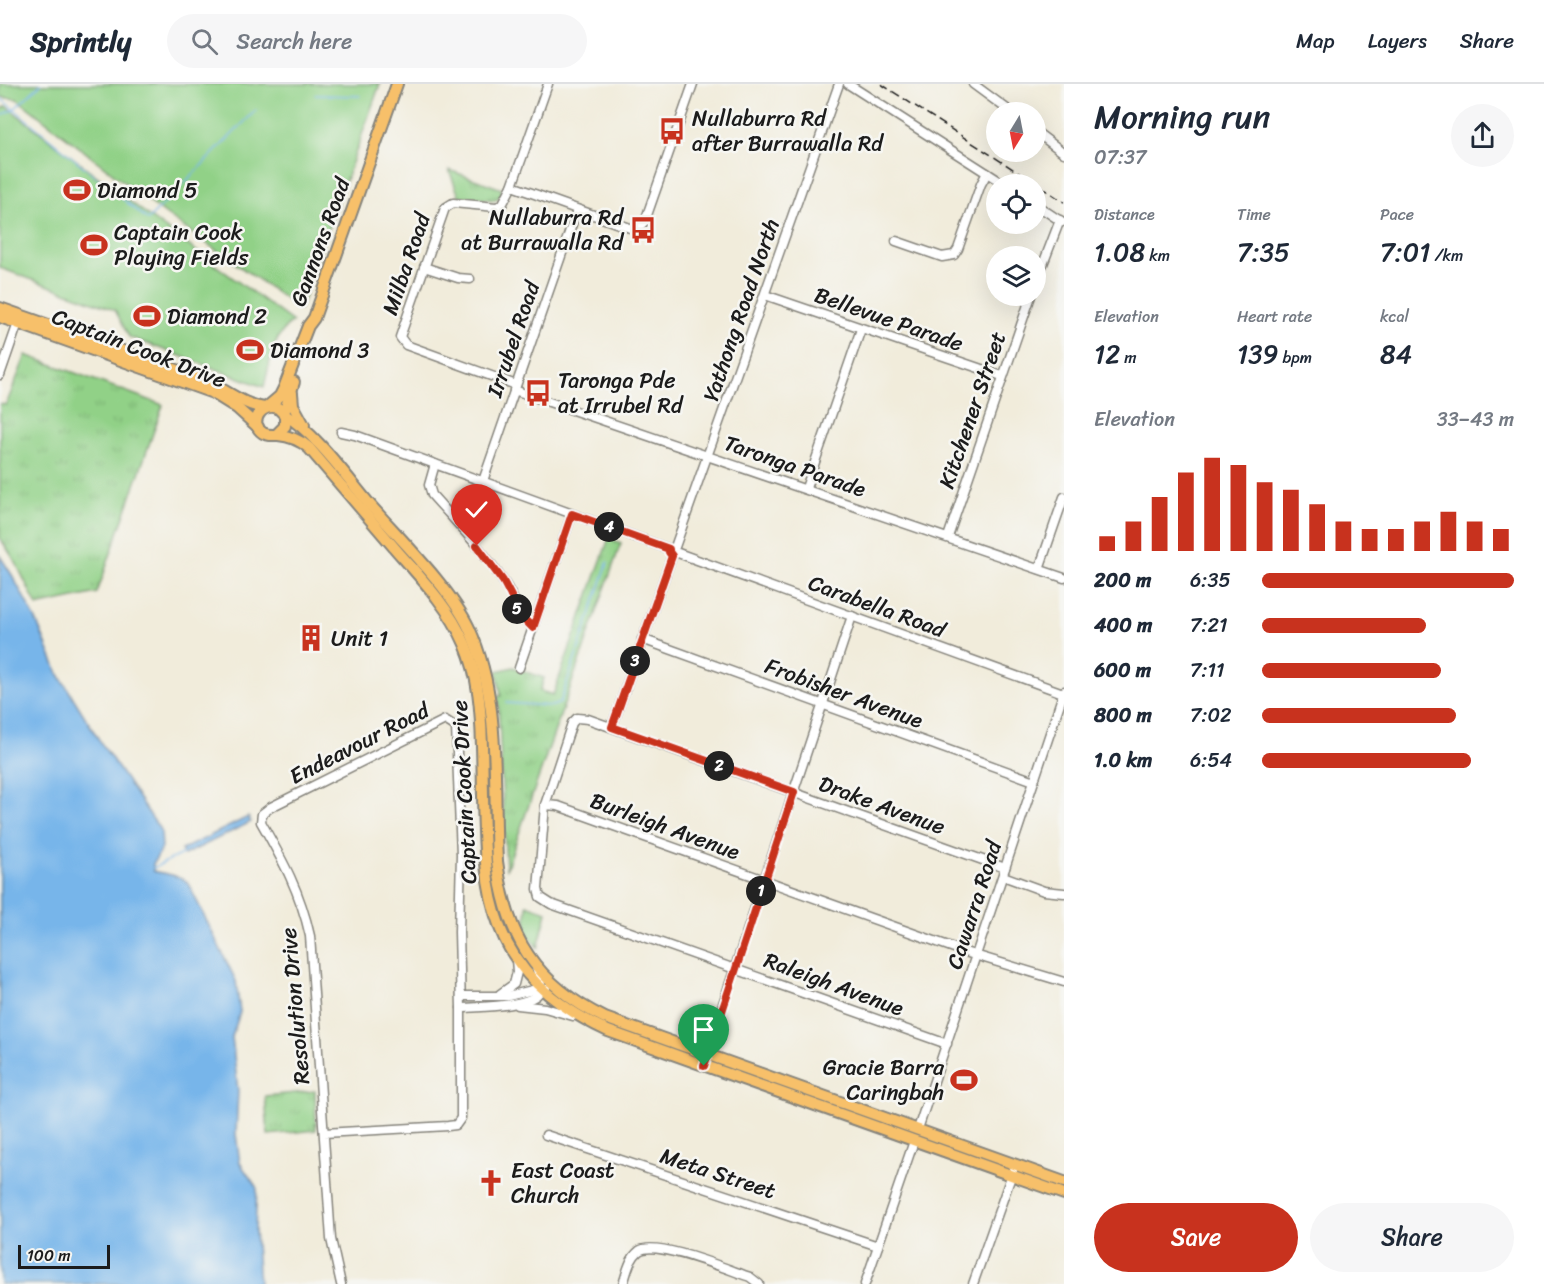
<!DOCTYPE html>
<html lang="en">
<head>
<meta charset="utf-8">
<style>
	body { margin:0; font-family:Sriracha,sans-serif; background:#f6f6f7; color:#1f2937; height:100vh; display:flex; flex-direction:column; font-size:22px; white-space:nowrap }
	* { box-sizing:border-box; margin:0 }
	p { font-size:20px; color:#747a83 }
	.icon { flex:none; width:33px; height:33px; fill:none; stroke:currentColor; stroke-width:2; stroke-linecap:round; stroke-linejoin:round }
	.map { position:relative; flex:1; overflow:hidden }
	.panel { display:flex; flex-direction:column; background:#fff; width:480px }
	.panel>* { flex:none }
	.needle { width:39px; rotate:190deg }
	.buttons { position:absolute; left:986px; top:18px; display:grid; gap:12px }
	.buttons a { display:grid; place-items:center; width:60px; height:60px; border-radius:50%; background:#fff; box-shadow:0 6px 24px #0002; font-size:30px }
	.scale { position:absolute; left:18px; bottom:15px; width:92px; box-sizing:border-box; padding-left:6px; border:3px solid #1c1c1c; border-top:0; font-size:16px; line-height:21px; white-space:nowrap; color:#1c1c1c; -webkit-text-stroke:4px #f6f6f2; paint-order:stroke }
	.pin { position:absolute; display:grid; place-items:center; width:51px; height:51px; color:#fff; margin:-62px -26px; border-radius:50% 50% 50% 0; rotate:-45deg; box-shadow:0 0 6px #0007 }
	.pin .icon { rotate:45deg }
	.km { position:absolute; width:30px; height:30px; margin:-15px; border-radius:50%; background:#222; color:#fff; font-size:16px; line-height:30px; text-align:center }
	.round { display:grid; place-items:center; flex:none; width:63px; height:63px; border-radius:32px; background:#f6f6f7 }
	.head { display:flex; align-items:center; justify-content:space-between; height:102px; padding:0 30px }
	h1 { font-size:33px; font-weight:600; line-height:45px }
	.figures { display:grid; grid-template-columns:repeat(3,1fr); gap:9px; height:102px; padding:6px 30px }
	.figures div { display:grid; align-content:center }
	.figures b { font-size:26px; font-weight:600 }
	.figures small { font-size:16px; font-weight:400 }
	.figures p { font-size:16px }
	.chart { height:168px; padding:12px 30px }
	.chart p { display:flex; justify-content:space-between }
	.chart svg { width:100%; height:108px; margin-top:6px; stroke:#c8321e; stroke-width:6 }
	.button { display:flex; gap:12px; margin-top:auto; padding:12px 30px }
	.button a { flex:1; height:69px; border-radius:36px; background:#c8321e; color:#fff; font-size:24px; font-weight:600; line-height:69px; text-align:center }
	.button a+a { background:#f6f6f7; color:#1f2937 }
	ul { padding:0 30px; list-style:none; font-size:20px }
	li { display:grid; grid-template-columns:96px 72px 1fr; align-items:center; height:45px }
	li i { height:15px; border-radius:8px; background:#c8321e }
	header { display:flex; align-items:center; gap:36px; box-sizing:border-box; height:84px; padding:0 30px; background:#fff; border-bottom:2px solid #e0e1e3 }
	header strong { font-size:28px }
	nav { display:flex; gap:33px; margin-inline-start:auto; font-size:21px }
	.search { width:420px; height:54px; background:#f6f6f7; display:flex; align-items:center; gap:15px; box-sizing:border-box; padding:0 21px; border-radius:33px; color:#747a83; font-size:22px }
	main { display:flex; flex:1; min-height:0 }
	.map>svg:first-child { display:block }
	.grass { fill:#91d187; stroke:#567652; stroke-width:1.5 }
	.park { fill:url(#park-tufts); stroke:#567652; stroke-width:1.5 }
	.water { fill:#77b5ea; stroke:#4a6883; stroke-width:1.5 }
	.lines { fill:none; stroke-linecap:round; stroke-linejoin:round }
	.stream { stroke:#77b5ea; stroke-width:1.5 }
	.minor-casing { stroke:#86847c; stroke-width:11 }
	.major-casing { stroke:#86847c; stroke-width:14 }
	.minor { stroke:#fff; stroke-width:8 }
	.major { stroke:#f7c06b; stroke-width:10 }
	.rail { stroke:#1c1c1c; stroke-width:1.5; stroke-dasharray:9 4.5; stroke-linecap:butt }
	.route-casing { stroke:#fff; stroke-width:12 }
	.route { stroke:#c8321e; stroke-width:8 }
	.labels { text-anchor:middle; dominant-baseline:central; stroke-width:5; stroke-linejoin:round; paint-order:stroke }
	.poi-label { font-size:22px; fill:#1c1c1c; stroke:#f6f6f2; text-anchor:start }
	.street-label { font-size:22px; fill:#1c1c1c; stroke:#f6f6f2 }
</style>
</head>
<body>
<header>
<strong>Sprintly</strong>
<div class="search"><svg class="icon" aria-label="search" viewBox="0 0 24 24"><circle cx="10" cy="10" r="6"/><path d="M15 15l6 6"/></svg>Search here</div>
<nav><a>Map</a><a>Layers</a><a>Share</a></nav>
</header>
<main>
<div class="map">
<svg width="1064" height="1200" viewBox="0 0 1064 1200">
	<defs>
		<pattern id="park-tufts" width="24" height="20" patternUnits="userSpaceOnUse" patternTransform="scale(1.5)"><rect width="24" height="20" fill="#91d187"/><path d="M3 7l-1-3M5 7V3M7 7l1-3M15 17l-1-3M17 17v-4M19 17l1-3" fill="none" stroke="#7cb374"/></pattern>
	</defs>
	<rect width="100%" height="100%" fill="#f6f6f2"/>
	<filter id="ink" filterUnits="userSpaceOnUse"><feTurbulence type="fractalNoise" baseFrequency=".0167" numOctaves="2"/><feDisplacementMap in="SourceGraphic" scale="12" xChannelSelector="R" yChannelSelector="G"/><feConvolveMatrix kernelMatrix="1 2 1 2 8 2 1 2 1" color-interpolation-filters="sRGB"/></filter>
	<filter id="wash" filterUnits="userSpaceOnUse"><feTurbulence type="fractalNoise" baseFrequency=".008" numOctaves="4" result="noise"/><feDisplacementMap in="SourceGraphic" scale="24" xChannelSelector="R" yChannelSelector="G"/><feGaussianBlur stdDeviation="1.35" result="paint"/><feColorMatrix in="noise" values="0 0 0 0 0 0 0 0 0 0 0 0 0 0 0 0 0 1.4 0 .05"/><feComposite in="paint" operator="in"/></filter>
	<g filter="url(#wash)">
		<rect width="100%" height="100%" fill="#f1ecdb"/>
		<!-- grass -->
		<g class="grass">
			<polygon points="0,0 380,0 300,225 165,130 17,15 0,13"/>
			<path d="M6 22 158 139 293 238C272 251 270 280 264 303L129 253 115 226 0 184V26Z"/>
			<polygon points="527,821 547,828 538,864 525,847"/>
		</g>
		<!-- park -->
		<g class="park">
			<polygon points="449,86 502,105 500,113 494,116 459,112"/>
			<polygon points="26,271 163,321 97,509 37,522 15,477 0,454 0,320 6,321"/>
			<polygon points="609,454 621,459 506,786 498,612 501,612 497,587 513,583 544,594 540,607 553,611"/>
			<polygon points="315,1007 316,1046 268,1051 265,1012"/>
		</g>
		<!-- water -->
		<g class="water">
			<path d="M0 472 12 491 36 536 58 589 101 659 161 747 162 764 153 780V787C169 791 188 790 193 809L236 897 240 928 232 953 238 1007 236 1050 240 1079 257 1104 255 1147 259 1200H0Z"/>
			<polygon points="248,733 251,738 184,771 181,766"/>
		</g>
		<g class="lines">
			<!-- stream -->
			<g class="stream">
				<polyline points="41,0 14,25 148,136 256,26"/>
				<polyline points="315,11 360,12"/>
				<polyline points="0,14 14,25 0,32"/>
				<polyline points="506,619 552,622 560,619 608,478"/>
				<polyline points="153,784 184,769"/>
			</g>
		</g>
	</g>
	<g filter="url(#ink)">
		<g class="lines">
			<defs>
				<g id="minor">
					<polyline points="848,0 1004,100"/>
					<polyline points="973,0 1011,28"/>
					<polyline points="1035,47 1064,69"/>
					<polyline points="512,102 630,144 638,144 645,137 693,0"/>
					<polyline points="1035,120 1062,138"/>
					<polyline points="896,157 942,173 954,171 958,165 981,100 987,89"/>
					<polyline points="424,183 458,194 470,195"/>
					<polyline points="1035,201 1060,136"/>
					<polyline points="765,211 1002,292"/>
					<polyline points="0,291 18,239"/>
					<polyline points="516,301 406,261 400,253 445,124 453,119 496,123 502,121 512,102 548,0"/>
					<polyline points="514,306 1064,494"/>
					<polyline points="341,348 355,351 669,465"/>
					<path d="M435 380 429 401 432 411C457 439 483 466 503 497 515 514 517 529 533 544"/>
					<polyline points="483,397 577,126"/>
					<polyline points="806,404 861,245"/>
					<polyline points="948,453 1031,212"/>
					<polyline points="675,463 839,0"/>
					<polyline points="678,469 1063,609"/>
					<polyline points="1039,485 1064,413"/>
					<polyline points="642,555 1034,697"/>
					<polyline points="519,584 572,430"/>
					<polyline points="612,643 672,472"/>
					<polyline points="545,721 558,722 968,869 1064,898"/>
					<polyline points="1003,792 1044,807 1064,809"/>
					<polyline points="500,910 514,900 517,888 516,875"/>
					<polyline points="461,912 508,912 541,904 546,905"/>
					<polyline points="518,921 545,924 573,932"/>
					<path d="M461 924C478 923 533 923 540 907 543 899 538 890 536 883"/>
					<polyline points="947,960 551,820 540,813 538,805 545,721 572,639 577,634 588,635 1005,784"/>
					<polyline points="706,971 852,532"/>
					<polyline points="918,1045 1064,607"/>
					<path d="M324 1049 448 1042 456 1041 461 1034V924L459 848 461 771 456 643 445 636 271 723 262 730 261 738C283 777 300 807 310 852L331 1155 341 1200"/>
					<polyline points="546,1051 878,1162"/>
					<path d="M623 1200C627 1189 629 1175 639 1167 655 1155 729 1186 750 1193L759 1200"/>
					<polyline points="865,1200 914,1057"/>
					<polyline points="973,1200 1013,1087"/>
				</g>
				<g id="major">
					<path d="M0 224 200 294C223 303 241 321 265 324"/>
					<polyline points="0,233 213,309 237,324 258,343"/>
					<polyline points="292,309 293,321 304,341"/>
					<polyline points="267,323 280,312 284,304 308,242 314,234 397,0"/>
					<polyline points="284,329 294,298"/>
					<path d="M285 331C316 349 348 395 372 423 402 457 450 504 469 544 502 616 493 700 497 777 506 852 535 900 605 934L1064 1098"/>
					<path d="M276 351 285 342V331L278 324C261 318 248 339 263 349 268 352 273 351 278 351 290 352 300 356 309 364 339 399 368 433 398 468 423 496 450 525 465 560 479 593 481 627 482 662 486 792 471 883 608 947L1064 1110"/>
				</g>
			</defs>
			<!-- minor casing -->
			<use href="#minor" class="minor-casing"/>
			<!-- major casing -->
			<use href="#major" class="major-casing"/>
			<!-- minor -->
			<use href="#minor" class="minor"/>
			<!-- major -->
			<use href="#major" class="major"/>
			<!-- rail -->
			<polyline class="rail" points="881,0 1064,118"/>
		</g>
	</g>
	<g class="lines" filter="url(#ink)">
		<defs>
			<polyline id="route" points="477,462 503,497 522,533 533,544 572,430 669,465 669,468 672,472 612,643 794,708 704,982"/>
		</defs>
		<!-- route casing -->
		<use href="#route" class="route-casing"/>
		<!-- route -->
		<use href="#route" class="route"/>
	</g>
	<!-- icons -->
	<defs>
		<symbol id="bus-bare" viewBox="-9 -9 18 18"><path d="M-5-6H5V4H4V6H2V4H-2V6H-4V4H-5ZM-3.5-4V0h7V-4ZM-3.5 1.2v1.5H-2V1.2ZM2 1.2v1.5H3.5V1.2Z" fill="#c8321e" stroke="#f6f6f2" stroke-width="2.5" paint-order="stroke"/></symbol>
		<symbol id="stadium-bare" viewBox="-9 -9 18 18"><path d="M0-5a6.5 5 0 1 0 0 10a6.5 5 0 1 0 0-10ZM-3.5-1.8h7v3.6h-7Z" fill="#c8321e" stroke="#f6f6f2" stroke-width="2.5" paint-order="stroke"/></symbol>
		<symbol id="building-bare" viewBox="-9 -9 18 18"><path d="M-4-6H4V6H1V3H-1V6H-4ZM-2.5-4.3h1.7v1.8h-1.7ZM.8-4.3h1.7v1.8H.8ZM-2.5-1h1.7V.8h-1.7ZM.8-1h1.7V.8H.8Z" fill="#c8321e" stroke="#f6f6f2" stroke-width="2.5" paint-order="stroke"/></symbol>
		<symbol id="church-bare" viewBox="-9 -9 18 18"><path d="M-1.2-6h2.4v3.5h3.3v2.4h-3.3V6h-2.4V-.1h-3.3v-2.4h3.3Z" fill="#c8321e" stroke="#f6f6f2" stroke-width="2.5" paint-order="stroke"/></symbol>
	</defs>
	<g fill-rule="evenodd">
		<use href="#bus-bare" x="653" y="28" width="38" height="38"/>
		<use href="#stadium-bare" x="58" y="87" width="38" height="38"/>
		<use href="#bus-bare" x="624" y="127" width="38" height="38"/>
		<use href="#stadium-bare" x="75" y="142" width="38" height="38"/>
		<use href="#stadium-bare" x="128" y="213" width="38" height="38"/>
		<use href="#stadium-bare" x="231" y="247" width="38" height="38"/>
		<use href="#bus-bare" x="519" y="290" width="38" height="38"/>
		<use href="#building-bare" x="292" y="535" width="38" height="38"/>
		<use href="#stadium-bare" x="945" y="977" width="38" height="38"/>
		<use href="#church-bare" x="472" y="1080" width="38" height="38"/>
	</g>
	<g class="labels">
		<!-- poi labels -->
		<g class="poi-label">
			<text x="692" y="34">Nullaburra Rd<tspan x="692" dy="25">after Burrawalla Rd</tspan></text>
			<text x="97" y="106">Diamond 5</text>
			<text x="623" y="133" text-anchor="end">Nullaburra Rd<tspan x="623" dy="25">at Burrawalla Rd</tspan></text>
			<text x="114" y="148">Captain Cook<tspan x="114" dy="25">Playing Fields</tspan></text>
			<text x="167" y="232">Diamond 2</text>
			<text x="270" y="266">Diamond 3</text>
			<text x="558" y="296">Taronga Pde<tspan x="558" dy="25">at Irrubel Rd</tspan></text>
			<text x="331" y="554">Unit 1</text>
			<text x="944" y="983" text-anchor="end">Gracie Barra<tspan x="944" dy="25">Caringbah</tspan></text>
			<text x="511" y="1086">East Coast<tspan x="511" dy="25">Church</tspan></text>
		</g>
		<!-- street labels -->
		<g class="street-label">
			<text transform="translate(320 158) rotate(-70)">Gannons Road</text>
			<text transform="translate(406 180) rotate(-71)">Milba Road</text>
			<text transform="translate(741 226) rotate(-71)">Yathong Road North</text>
			<text transform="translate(889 235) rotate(19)">Bellevue Parade</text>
			<text transform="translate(513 255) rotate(-71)">Irrubel Road</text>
			<text transform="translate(139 264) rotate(21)">Captain Cook Drive</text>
			<text transform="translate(972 326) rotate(-71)">Kitchener Street</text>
			<text transform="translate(795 382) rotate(19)">Taronga Parade</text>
			<text transform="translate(877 522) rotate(20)">Carabella Road</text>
			<text transform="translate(844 609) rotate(20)">Frobisher Avenue</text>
			<text transform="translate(359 659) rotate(-27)">Endeavour Road</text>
			<text transform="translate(464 708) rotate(-93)">Captain Cook Drive</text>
			<text transform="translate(882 721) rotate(20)">Drake Avenue</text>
			<text transform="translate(665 742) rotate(20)">Burleigh Avenue</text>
			<text transform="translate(974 821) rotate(-72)">Cawarra Road</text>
			<text transform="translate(834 900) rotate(20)">Raleigh Avenue</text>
			<text transform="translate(295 922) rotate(-95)">Resolution Drive</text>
			<text transform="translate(718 1089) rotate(18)">Meta Street</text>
		</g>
	</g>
</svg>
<div class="buttons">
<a><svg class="needle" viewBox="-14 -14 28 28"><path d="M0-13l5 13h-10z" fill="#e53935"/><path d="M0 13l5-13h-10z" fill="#747a83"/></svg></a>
<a><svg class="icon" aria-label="locate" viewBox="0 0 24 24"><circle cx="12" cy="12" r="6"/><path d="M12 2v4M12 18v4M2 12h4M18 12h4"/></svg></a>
<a><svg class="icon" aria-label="layers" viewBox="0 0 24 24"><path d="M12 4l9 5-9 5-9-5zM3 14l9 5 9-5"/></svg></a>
</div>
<div class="scale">100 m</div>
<div class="pin" style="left:704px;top:982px;background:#1e9e55"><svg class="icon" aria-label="arrive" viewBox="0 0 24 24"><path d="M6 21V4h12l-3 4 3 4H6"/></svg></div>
<div class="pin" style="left:477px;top:462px;background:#d93025"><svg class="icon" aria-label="check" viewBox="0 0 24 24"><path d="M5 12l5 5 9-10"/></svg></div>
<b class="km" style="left:761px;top:807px">1</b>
<b class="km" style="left:719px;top:682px">2</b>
<b class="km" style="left:635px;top:577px">3</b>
<b class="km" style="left:609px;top:443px">4</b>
<b class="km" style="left:517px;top:525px">5</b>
</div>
<section class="panel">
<div class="head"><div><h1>Morning run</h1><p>07:37</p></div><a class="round"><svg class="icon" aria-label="share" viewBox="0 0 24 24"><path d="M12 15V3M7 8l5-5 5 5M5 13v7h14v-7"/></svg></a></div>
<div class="figures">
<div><p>Distance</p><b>1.08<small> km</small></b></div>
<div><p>Time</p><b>7:35</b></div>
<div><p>Pace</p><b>7:01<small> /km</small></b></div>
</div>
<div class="figures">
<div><p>Elevation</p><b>12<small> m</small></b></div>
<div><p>Heart rate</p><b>139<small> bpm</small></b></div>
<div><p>kcal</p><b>84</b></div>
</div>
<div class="chart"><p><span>Elevation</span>33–43 m</p>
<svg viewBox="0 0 160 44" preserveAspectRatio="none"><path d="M5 44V38M15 44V32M25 44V22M35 44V12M45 44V6M55 44V9M65 44V16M75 44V19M85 44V25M95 44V32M105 44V35M115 44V35M125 44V32M135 44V28M145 44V32M155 44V35"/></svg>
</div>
<ul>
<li><b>200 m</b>6:35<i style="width:100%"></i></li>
<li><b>400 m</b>7:21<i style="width:65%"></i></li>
<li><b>600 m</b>7:11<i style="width:71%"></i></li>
<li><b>800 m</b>7:02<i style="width:77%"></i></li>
<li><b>1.0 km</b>6:54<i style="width:83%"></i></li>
</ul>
<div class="button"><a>Save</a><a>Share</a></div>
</section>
</main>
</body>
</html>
